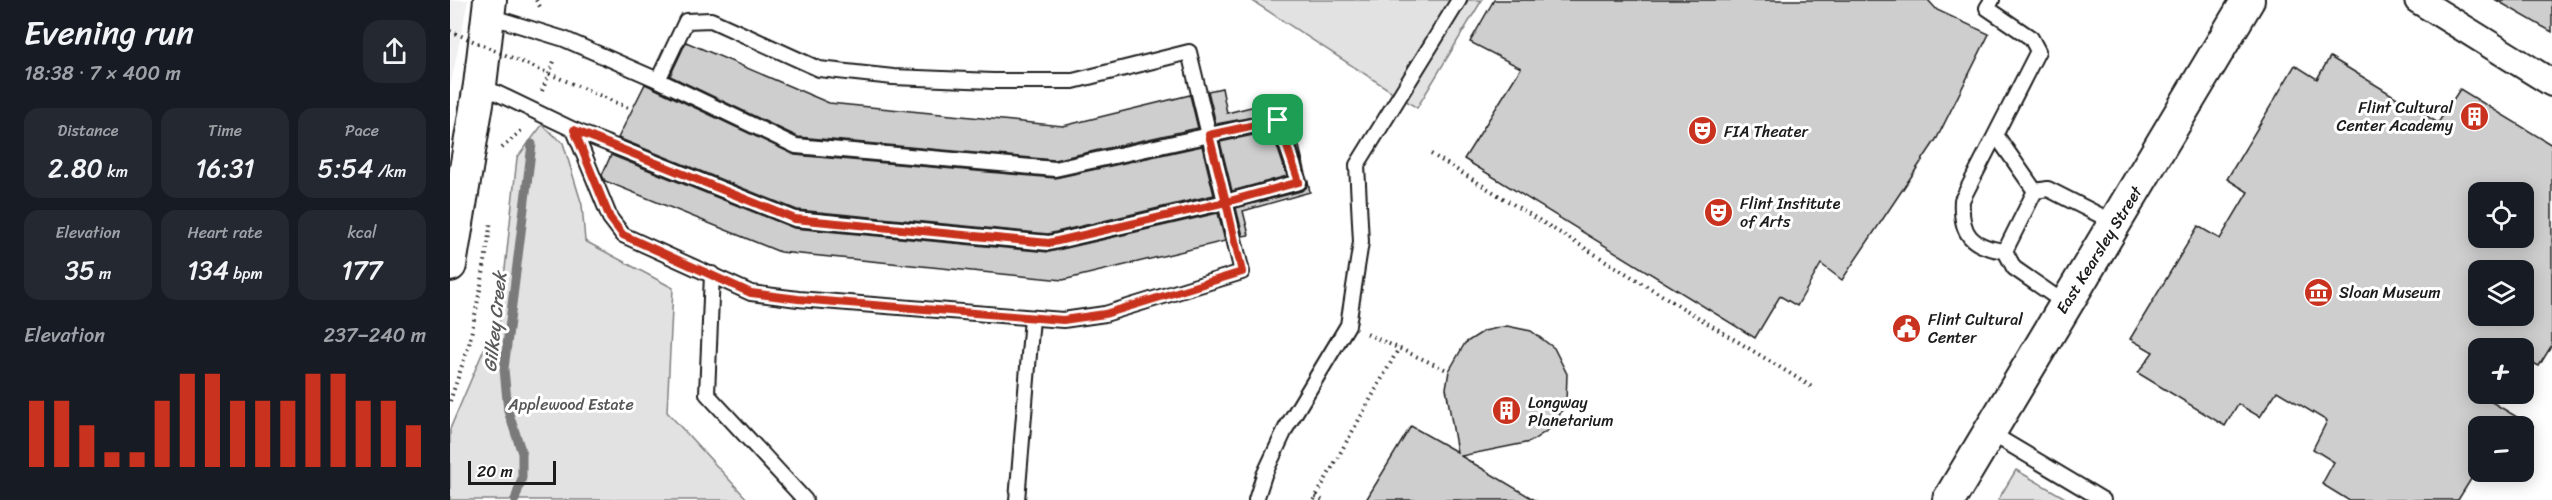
<!DOCTYPE html>
<html lang="en">
<head>
<meta charset="utf-8">
<style>
	body { margin:0; font-family:Sriracha,sans-serif; background:#242831; color:#f1f3f6; height:100vh; display:flex; flex-direction:column; font-size:22px; white-space:nowrap }
	* { box-sizing:border-box; margin:0 }
	p { font-size:20px; color:#9ea1a6 }
	.icon { flex:none; width:33px; height:33px; fill:none; stroke:currentColor; stroke-width:2; stroke-linecap:round; stroke-linejoin:round }
	.map { position:relative; flex:1; overflow:hidden }
	.side { display:flex; flex-direction:column; background:#171b24; width:450px }
	.side>* { flex:none }
	.tools { position:absolute; left:2018px; top:182px; display:grid; gap:12px }
	.tools a { display:grid; place-items:center; width:66px; height:66px; border-radius:12px; background:#171b24; box-shadow:0 3px 15px #0003; font-size:30px }
	.scale { position:absolute; left:18px; bottom:15px; width:88px; box-sizing:border-box; padding-left:6px; border:3px solid #1c1c1c; border-top:0; font-size:16px; line-height:21px; white-space:nowrap; color:#1c1c1c; -webkit-text-stroke:4px #fff; paint-order:stroke }
	.pin { position:absolute; display:grid; place-items:center; width:51px; height:51px; color:#fff; margin:-26px; border-radius:12px; box-shadow:0 3px 9px #0006 }
	.round { display:grid; place-items:center; flex:none; width:63px; height:63px; border-radius:18px; background:#242831 }
	.overview { display:flex; align-items:center; justify-content:space-between; height:102px; padding:0 24px }
	h1 { font-size:33px; font-weight:600; line-height:45px }
	.metrics { display:grid; grid-template-columns:repeat(3,1fr); gap:9px; height:102px; padding:6px 24px }
	.metrics div { display:grid; align-content:center; border-radius:15px; background:#242831; text-align:center }
	.metrics b { font-size:26px; font-weight:600 }
	.metrics small { font-size:16px; font-weight:400 }
	.metrics p { font-size:16px }
	.chart { height:168px; padding:12px 24px }
	.chart p { display:flex; justify-content:space-between }
	.chart svg { width:100%; height:108px; margin-top:6px; stroke:#c8321e; stroke-width:6 }
	main { display:flex; flex:1; min-height:0 }
	.map>svg:first-child { display:block }
	.built { fill:#f0f0f0 }
	.green { fill:#e2e2e2; stroke:#7f7f7f; stroke-width:1.5 }
	.lines { fill:none; stroke-linecap:round; stroke-linejoin:round }
	.stream { stroke:#7a7a7a; stroke-width:9 }
	.building { fill:#cecece; stroke:#1c1c1c; stroke-width:1.5; fill-rule:evenodd }
	.service-casing { stroke:#1c1c1c; stroke-width:18 }
	.minor-casing { stroke:#1c1c1c; stroke-width:30 }
	.tertiary-casing { stroke:#1c1c1c; stroke-width:36 }
	.path { stroke:#1c1c1c; stroke-width:4; stroke-dasharray:1.5 4.5; stroke-linecap:butt }
	.service { stroke:#fff; stroke-width:14 }
	.minor { stroke:#fff; stroke-width:26 }
	.tertiary { stroke:#fff; stroke-width:32 }
	.path-bridge { stroke:#1c1c1c; stroke-width:4; stroke-dasharray:1.5 4.5; stroke-linecap:butt }
	.route-casing { stroke:#fff; stroke-width:12 }
	.route { stroke:#c8321e; stroke-width:8 }
	.labels { text-anchor:middle; dominant-baseline:central; stroke-width:6; stroke-linejoin:round; paint-order:stroke }
	.poi-label { font-size:16px; fill:#1c1c1c; stroke:#fff; text-anchor:start }
	.street-label { font-size:16px; fill:#1c1c1c; stroke:#fff }
	.park-label { font-size:16px; fill:#575757; stroke:#fff }
	.water-label { font-size:18px; font-style:italic; fill:#5a5a5a; stroke:#fff }
</style>
</head>
<body>
<main>
<section class="side">
<div class="overview"><div><h1>Evening run</h1><p>18:38 · 7 × 400 m</p></div><a class="round"><svg class="icon" aria-label="share" viewBox="0 0 24 24"><path d="M12 15V3M7 8l5-5 5 5M5 13v7h14v-7"/></svg></a></div>
<div class="metrics">
<div><p>Distance</p><b>2.80<small> km</small></b></div>
<div><p>Time</p><b>16:31</b></div>
<div><p>Pace</p><b>5:54<small> /km</small></b></div>
</div>
<div class="metrics">
<div><p>Elevation</p><b>35<small> m</small></b></div>
<div><p>Heart rate</p><b>134<small> bpm</small></b></div>
<div><p>kcal</p><b>177</b></div>
</div>
<div class="chart"><p><span>Elevation</span>237–240 m</p>
<svg viewBox="0 0 160 44" preserveAspectRatio="none"><path d="M5 44V17M15 44V17M25 44V27M35 44V38M45 44V38M55 44V17M65 44V6M75 44V6M85 44V17M95 44V17M105 44V17M115 44V6M125 44V6M135 44V17M145 44V17M155 44V27"/></svg>
</div>
</section>
<div class="map">
<svg width="2102" height="500" viewBox="0 0 2102 500">
	<rect width="100%" height="100%" fill="#fff"/>
	<filter id="ink" filterUnits="userSpaceOnUse"><feTurbulence type="fractalNoise" baseFrequency=".0167" numOctaves="2"/><feDisplacementMap in="SourceGraphic" scale="12" xChannelSelector="R" yChannelSelector="G"/><feConvolveMatrix kernelMatrix="1 2 1 2 8 2 1 2 1" color-interpolation-filters="sRGB"/></filter>
	<g filter="url(#ink)">
		<!-- built -->
		<polygon class="built" points="0,0 18,0 0,88"/>
		<!-- green -->
		<g class="green">
			<polygon points="801,0 1032,0 967,108"/>
			<polygon points="92,125 113,143 132,205 135,241 223,288 217,412 298,500 0,500 0,429 34,349 47,343 67,158"/>
			<polygon points="1566,470 1619,500 1548,500"/>
		</g>
		<g class="lines">
			<!-- stream -->
			<polyline class="stream" points="65,500 72,478 72,453 58,411 54,369 82,144"/>
		</g>
		<!-- building -->
		<g class="building">
			<polygon points="1044,0 1478,0 1487,10 1539,34 1487,138 1392,280 1371,264 1347,306 1330,296 1305,338 1014,159 1071,68 1020,42"/>
			<polygon points="2046,0 2102,0 2102,32"/>
			<polygon points="236,42 379,103 613,126 740,95 748,128 604,160 348,137 220,76"/>
			<path d="M1880 57 1988 123 2010 89 2102 145V345L2089 366 2073 358V348H2028V393H2045L2040 401 2082 426H2028V468L2008 500H1898L1872 484 1884 462 1863 449 1877 421 1827 391 1810 417 1788 404 1775 426 1688 373 1703 352 1680 339 1748 226 1770 239 1798 192 1777 179 1845 65 1867 79ZM2028 192H2073V237H2028ZM2028 270H2073V315H2028Z"/>
			<polygon points="195,84 345,155 605,178 752,146 764,195 598,234 347,210 168,138"/>
			<polygon points="772,88 777,113 837,98 856,174 837,117 831,112 766,124 758,91"/>
			<polygon points="822,131 837,176 782,191 770,142"/>
			<polygon points="161,155 344,228 599,252 768,213 775,241 613,280 330,252 155,181 152,175"/>
			<polygon points="858,182 860,192 793,211 799,235 793,236 786,208 851,191 856,188"/>
			<polygon points="1057,326 1081,331 1104,348 1117,374 1116,402 1104,426 1080,442 1011,456 1085,500 916,500 961,426 1007,452 996,388 999,371 1015,343 1034,331"/>
		</g>
		<g class="lines">
			<defs>
				<g id="service">
					<path d="M1542 0 1537 8 1581 38 1588 51 1512 200C1510 234 1521 247 1555 251"/>
					<polyline points="30,85 124,130 160,218 173,235 301,293 348,299 613,320 655,314 792,272 739,52 623,81 543,81 443,77 369,69 261,20 236,21 208,80 114,39 39,16"/>
					<polyline points="124,130 345,219 599,243 775,202 849,182 828,120 605,169 346,146 208,80"/>
					<polyline points="1546,135 1585,191"/>
					<polyline points="262,274 257,394 355,500"/>
					<polyline points="1616,304 1564,268 1555,251 1585,191 1598,189 1665,223"/>
					<polyline points="1539,432 1653,500"/>
					<polyline points="567,500 582,318"/>
					<polyline points="806,500 814,475 836,428 898,325 911,242 907,165 1009,0"/>
				</g>
				<polyline id="minor" points="1968,0 2102,83"/>
				<g id="tertiary">
					<polyline points="0,265 30,85 40,0"/>
					<polyline points="1499,500 1798,0"/>
				</g>
			</defs>
			<!-- service casing -->
			<use href="#service" class="service-casing"/>
			<!-- minor casing -->
			<use href="#minor" class="minor-casing"/>
			<!-- tertiary casing -->
			<use href="#tertiary" class="tertiary-casing"/>
			<!-- path -->
			<g class="path">
				<polyline points="86,0 92,10"/>
				<polyline points="92,91 105,59"/>
				<polyline points="52,148 73,129"/>
				<polyline points="981,154 1362,387"/>
				<polyline points="917,334 999,371"/>
				<polyline points="0,401 19,345 33,275 41,221"/>
				<polyline points="866,496 872,500"/>
				<polyline points="864,500 949,348"/>
			</g>
			<!-- service -->
			<use href="#service" class="service"/>
			<!-- minor -->
			<use href="#minor" class="minor"/>
			<!-- tertiary -->
			<use href="#tertiary" class="tertiary"/>
			<!-- path-bridge -->
			<polyline class="path-bridge" points="0,31 181,109"/>
		</g>
	</g>
	<g class="lines" filter="url(#ink)">
		<defs>
			<polyline id="route" points="828,120 759,135 776,202 599,243 345,219 124,130 160,218 173,235 301,293 348,299 613,320 655,314 792,272 776,202 849,182 828,120"/>
		</defs>
		<!-- route casing -->
		<use href="#route" class="route-casing"/>
		<!-- route -->
		<use href="#route" class="route"/>
	</g>
	<!-- icons -->
	<defs>
		<symbol id="building-disc" viewBox="-11 -11 22 22"><circle r="9.5" fill="#c8321e" stroke="#fff"/><path d="M-4-6H4V6H1V3H-1V6H-4ZM-2.5-4.3h1.7v1.8h-1.7ZM.8-4.3h1.7v1.8H.8ZM-2.5-1h1.7V.8h-1.7ZM.8-1h1.7V.8H.8Z" fill="#fff"/></symbol>
		<symbol id="theatre-disc" viewBox="-11 -11 22 22"><circle r="9.5" fill="#c8321e" stroke="#fff"/><path d="M-5-5.5Q0-4 5-5.5V0Q5 5 0 6Q-5 5-5 0ZM-3.3-2.5H-1v1.5H-3.3ZM1-2.5H3.3v1.5H1ZM-2.8 1Q0 5.5 2.8 1Z" fill="#fff"/></symbol>
		<symbol id="museum-disc" viewBox="-11 -11 22 22"><circle r="9.5" fill="#c8321e" stroke="#fff"/><path d="M0-6L6-3V-2H-6V-3ZM-5-1h2V3h-2ZM-1-1h2V3h-2ZM3-1h2V3H3ZM-6 4H6V6H-6Z" fill="#fff"/></symbol>
		<symbol id="civic-disc" viewBox="-11 -11 22 22"><circle r="9.5" fill="#c8321e" stroke="#fff"/><path d="M-.6-6.5H3V-4.5H.6V-3L4-1V1h2V6H-6V1h2V-1L-.6-3ZM-1.2 2.5V6h2.4V2.5Z" fill="#fff"/></symbol>
	</defs>
	<g fill-rule="evenodd">
		<use href="#building-disc" x="2008" y="100" width="33" height="33"/>
		<use href="#theatre-disc" x="1236" y="114" width="33" height="33"/>
		<use href="#theatre-disc" x="1252" y="196" width="33" height="33"/>
		<use href="#museum-disc" x="1852" y="276" width="33" height="33"/>
		<use href="#civic-disc" x="1440" y="312" width="33" height="33"/>
		<use href="#building-disc" x="1040" y="394" width="33" height="33"/>
	</g>
	<g class="labels">
		<!-- poi labels -->
		<g class="poi-label">
			<text x="2003" y="107" text-anchor="end">Flint Cultural<tspan x="2003" dy="18">Center Academy</tspan></text>
			<text x="1274" y="131">FIA Theater</text>
			<text x="1290" y="203">Flint Institute<tspan x="1290" dy="18">of Arts</tspan></text>
			<text x="1889" y="292">Sloan Museum</text>
			<text x="1478" y="319">Flint Cultural<tspan x="1478" dy="18">Center</tspan></text>
			<text x="1078" y="402">Longway<tspan x="1078" dy="18">Planetarium</tspan></text>
		</g>
		<!-- street labels -->
		<g class="street-label">
			<text transform="translate(1649 250) rotate(-58)">East Kearsley Street</text>
		</g>
		<!-- park labels -->
		<g class="park-label">
			<text x="121" y="404">Applewood Estate</text>
		</g>
		<!-- water labels -->
		<g class="water-label">
			<text transform="translate(45 322) rotate(-84)">Gilkey Creek</text>
		</g>
	</g>
</svg>
<div class="tools">
<a><svg class="icon" aria-label="locate" viewBox="0 0 24 24"><circle cx="12" cy="12" r="6"/><path d="M12 2v4M12 18v4M2 12h4M18 12h4"/></svg></a>
<a><svg class="icon" aria-label="layers" viewBox="0 0 24 24"><path d="M12 4l9 5-9 5-9-5zM3 14l9 5 9-5"/></svg></a>
<a>+</a>
<a>−</a>
</div>
<div class="scale">20 m</div>
<div class="pin" style="left:828px;top:120px;background:#1e9e55"><svg class="icon" aria-label="arrive" viewBox="0 0 24 24"><path d="M6 21V4h12l-3 4 3 4H6"/></svg></div>
</div>
</main>
</body>
</html>
